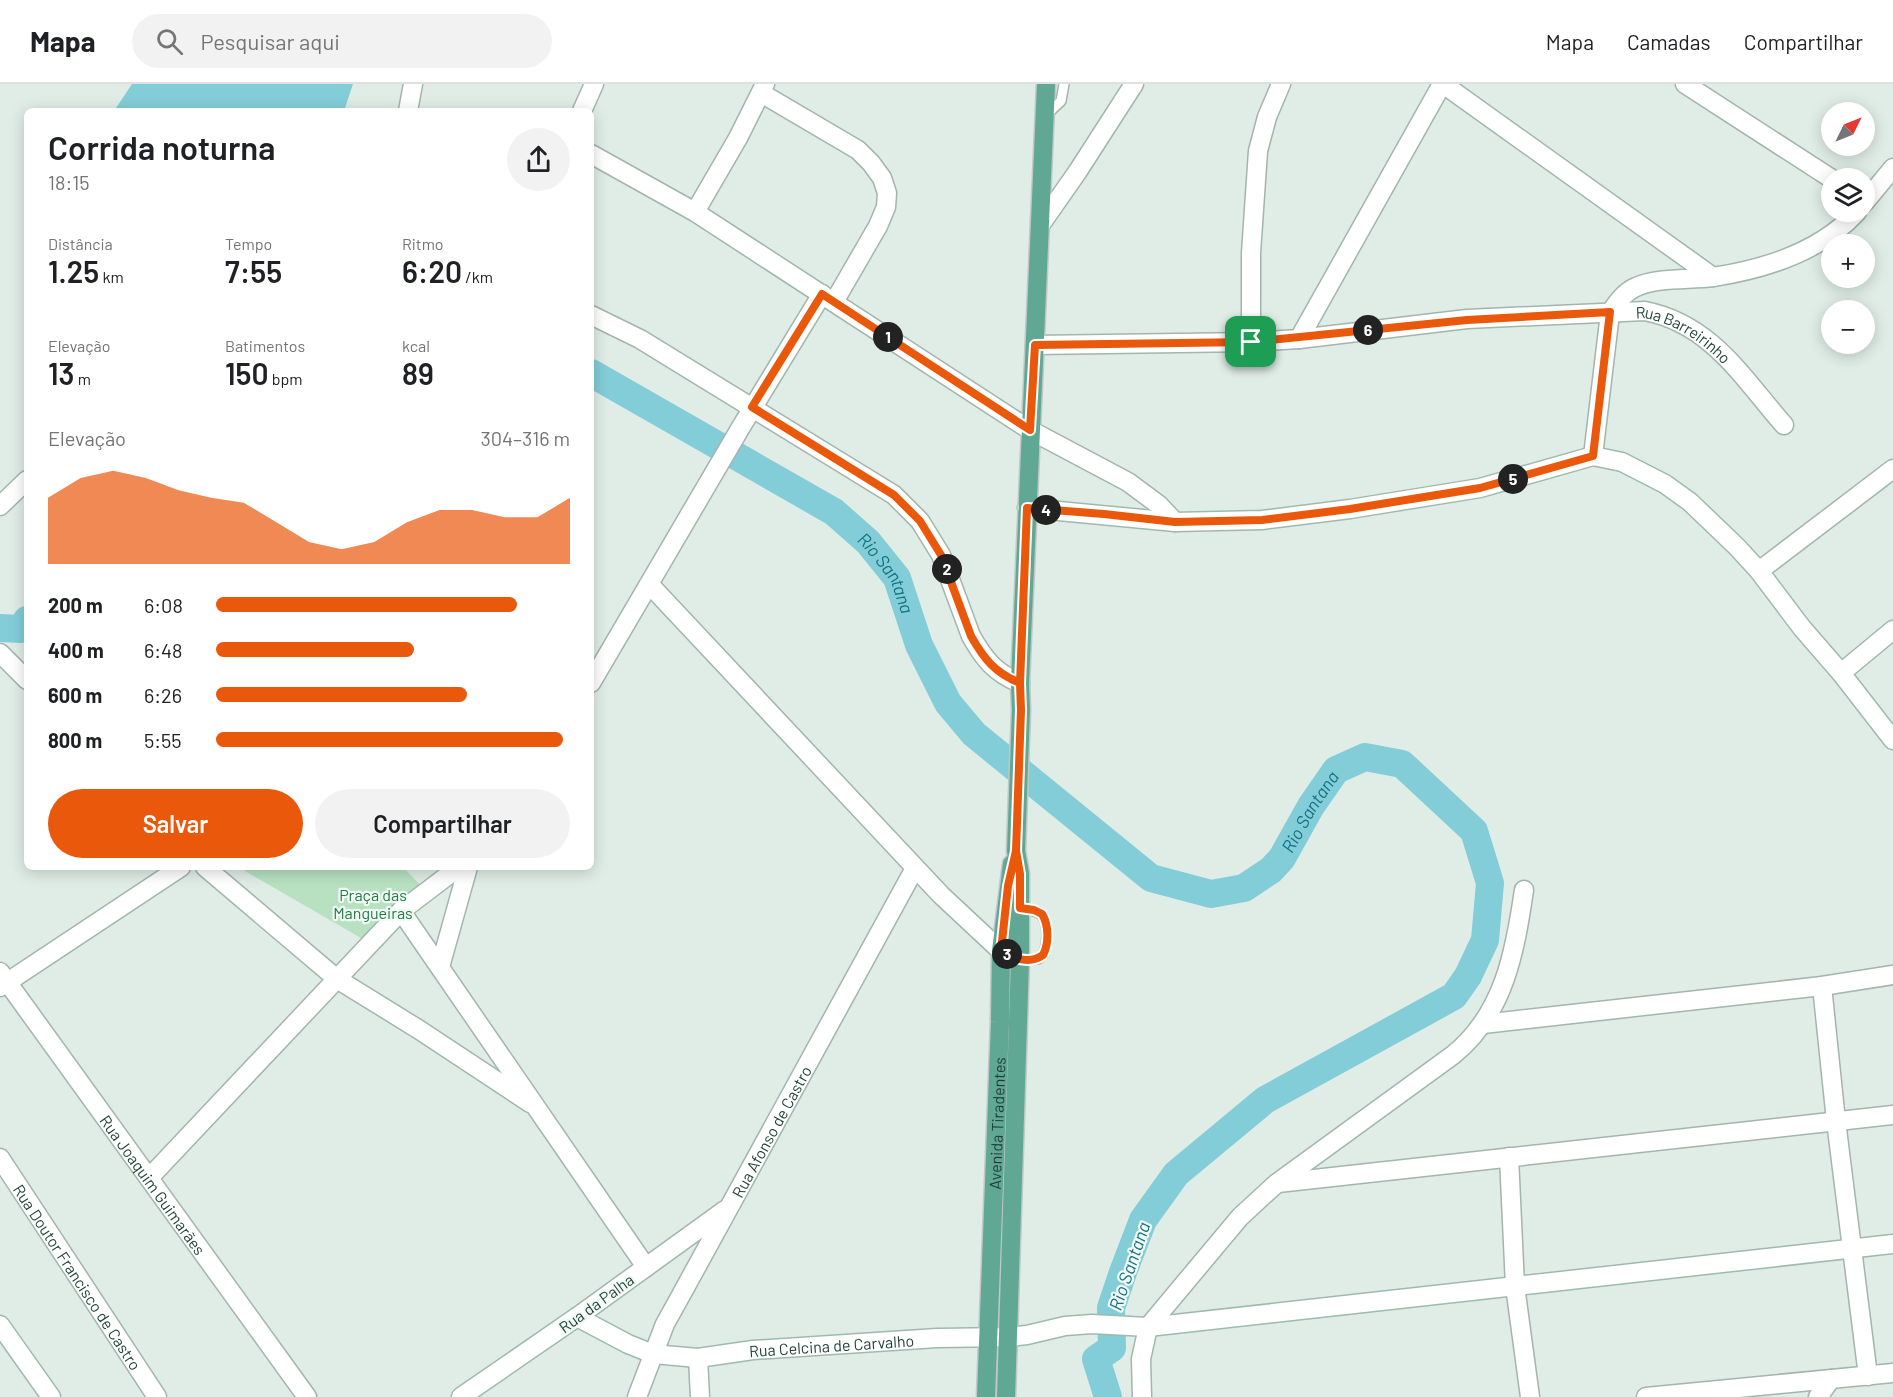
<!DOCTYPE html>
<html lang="pt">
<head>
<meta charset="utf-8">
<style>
	body { margin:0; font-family:Barlow,sans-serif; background:#f2f2f2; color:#202124; height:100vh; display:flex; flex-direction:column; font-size:22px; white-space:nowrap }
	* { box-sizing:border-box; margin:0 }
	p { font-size:20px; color:#757577 }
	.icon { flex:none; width:33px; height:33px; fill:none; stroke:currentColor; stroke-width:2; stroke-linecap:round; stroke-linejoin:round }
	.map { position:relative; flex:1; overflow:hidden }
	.details { position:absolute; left:24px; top:24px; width:570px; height:762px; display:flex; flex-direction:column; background:#fff; border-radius:9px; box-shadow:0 3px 15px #0003 }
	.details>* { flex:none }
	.needle { width:39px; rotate:47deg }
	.tools { position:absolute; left:1821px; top:18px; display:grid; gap:12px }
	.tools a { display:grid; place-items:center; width:54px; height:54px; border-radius:50%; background:#fff; box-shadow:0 3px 15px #0003; font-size:30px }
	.pin { position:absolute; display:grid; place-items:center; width:51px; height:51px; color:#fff; margin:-26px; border-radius:12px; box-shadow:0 3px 9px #0006 }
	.km { position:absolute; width:30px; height:30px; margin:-15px; border-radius:50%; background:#222; color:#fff; font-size:16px; line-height:30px; text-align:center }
	.round { display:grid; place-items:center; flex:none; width:63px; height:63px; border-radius:32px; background:#f2f2f2 }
	.overview { display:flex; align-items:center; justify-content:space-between; height:102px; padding:0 24px }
	h1 { font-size:33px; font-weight:600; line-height:45px }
	.metrics { display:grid; grid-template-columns:repeat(3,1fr); gap:9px; height:102px; padding:6px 24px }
	.metrics div { display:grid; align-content:center }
	.metrics b { font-size:30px; font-weight:600 }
	.metrics small { font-size:16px; font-weight:400 }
	.metrics p { font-size:16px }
	.chart { height:168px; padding:12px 24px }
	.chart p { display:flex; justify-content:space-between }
	.chart svg { width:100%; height:108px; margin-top:6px; fill:#ea580c; opacity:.7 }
	.primary-button { display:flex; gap:12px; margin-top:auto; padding:12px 24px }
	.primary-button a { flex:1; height:69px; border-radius:36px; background:#ea580c; color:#fff; font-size:24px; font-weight:600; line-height:69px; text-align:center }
	.primary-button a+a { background:#f2f2f2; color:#202124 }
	ul { padding:0 24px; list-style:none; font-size:20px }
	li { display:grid; grid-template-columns:96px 72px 1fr; align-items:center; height:45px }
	li i { height:15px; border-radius:8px; background:#ea580c }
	header { display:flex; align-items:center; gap:36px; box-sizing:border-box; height:84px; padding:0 30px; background:#fff; border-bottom:2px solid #e0e0e0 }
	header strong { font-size:28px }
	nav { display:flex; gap:33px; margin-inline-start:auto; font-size:21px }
	.search { width:420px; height:54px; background:#f2f2f2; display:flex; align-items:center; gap:15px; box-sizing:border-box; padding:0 21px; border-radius:33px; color:#757577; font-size:22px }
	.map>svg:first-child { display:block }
	.green { fill:#b7e1c1 }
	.water { fill:#82cdd8 }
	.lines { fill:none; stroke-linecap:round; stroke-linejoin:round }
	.river { stroke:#82cdd8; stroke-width:28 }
	.lane-casing { stroke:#a2b5ae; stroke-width:12 }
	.street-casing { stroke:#a2b5ae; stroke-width:21 }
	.secondary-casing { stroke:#9ebaaf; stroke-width:21 }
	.primary-casing { stroke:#c0c9c7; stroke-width:21 }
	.lane { stroke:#fff; stroke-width:9 }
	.street { stroke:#fff; stroke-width:18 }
	.secondary { stroke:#fff; stroke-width:18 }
	.primary { stroke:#60a794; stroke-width:18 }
	.route-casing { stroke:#fff; stroke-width:12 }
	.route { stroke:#ea580c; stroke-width:8 }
	.labels { text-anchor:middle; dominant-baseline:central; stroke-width:4.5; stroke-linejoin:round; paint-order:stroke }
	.street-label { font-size:16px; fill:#1f3f36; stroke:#f1f9f5 }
	.park-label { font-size:16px; fill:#257b44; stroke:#f1f9f5 }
	.water-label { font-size:18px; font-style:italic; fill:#137182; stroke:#f1f9f5 }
</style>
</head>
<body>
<header>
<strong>Mapa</strong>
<div class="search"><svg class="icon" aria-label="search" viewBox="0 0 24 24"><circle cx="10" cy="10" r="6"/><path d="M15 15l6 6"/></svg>Pesquisar aqui</div>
<nav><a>Mapa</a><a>Camadas</a><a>Compartilhar</a></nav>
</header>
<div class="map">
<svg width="1893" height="1313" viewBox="0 0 1893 1313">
	<rect width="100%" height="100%" fill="#e0ede7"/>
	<!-- green -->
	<polygon class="green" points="238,783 403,783 429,810 380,865"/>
	<!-- water -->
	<polygon class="water" points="132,0 353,0 344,27 114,27"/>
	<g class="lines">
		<!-- river -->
		<g class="river">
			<path id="s1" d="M591 289 834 428 868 458 897 494 919 561 948 619 974 650 1151 794 1211 810 1244 804 1271 786 1282 774 1311 722 1336 686 1365 673 1402 680 1474 747 1490 799 1485 856 1468 892 1454 912 1265 1016 1176 1090 1143 1136 1123 1188 1111 1224 1112 1264 1096 1275 1108 1313"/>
			<polyline points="0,544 21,545 27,536"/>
		</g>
		<defs>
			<g id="lane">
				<polyline points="1045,32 1061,17 1064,0"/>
				<path d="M1019 824C1040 827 1047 829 1047 851 1047 859 1046 865 1043 871L1038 875 1020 876"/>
			</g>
			<g id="street">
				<polyline points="1443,0 1713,193"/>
				<polyline points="1685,0 1832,95"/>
				<polyline points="761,9 858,66 871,79 882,94 887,109 886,123 878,142 834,218"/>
				<polyline points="408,27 413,0"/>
				<polyline points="582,27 594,0"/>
				<polyline points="591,70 695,128 1030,346 1128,398 1159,421 1175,438"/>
				<polyline points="1864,119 1893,84"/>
				<polyline points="695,128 738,54 765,0"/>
				<polyline points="1041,140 1078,87 1134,0"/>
				<path d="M591 231 640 255 894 411 920 437 941 471 971 552C984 575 995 589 1020 599"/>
				<path id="s2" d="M1299 255 1467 235 1645 227C1711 240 1742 293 1784 341"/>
				<polyline points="1251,258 1251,169 1258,67 1267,33 1281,0"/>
				<polyline points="1035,261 1251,258 1299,255 1442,0"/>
				<path d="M1593 372 1610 229C1617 219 1624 208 1636 203 1657 193 1690 196 1713 193 1766 185 1820 168 1857 128"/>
				<polyline points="0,422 27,396"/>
				<polyline points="1759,487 1893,385"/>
				<polyline points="650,501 941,811 1001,867 1020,876"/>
				<polyline points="0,569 27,596"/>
				<polyline points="1841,589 1893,546"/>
				<polyline points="591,599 741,343 822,210"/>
				<polyline points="205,783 337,895 418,945 530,1019"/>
				<polyline points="401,827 646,1183"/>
				<polyline points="440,883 468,783"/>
				<path id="s3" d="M0 888 307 1313"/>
				<polyline points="1822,902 1836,1037 1868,1292"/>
				<polyline points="0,903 181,783"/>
				<polyline points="1483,940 1822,902 1893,891"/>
				<polyline points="1509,1073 1515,1202 1530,1313"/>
				<path id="s4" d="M0 1074 157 1313"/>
				<polyline points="149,1094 401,827 459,783"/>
				<polyline points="1278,1099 1893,1031"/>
				<polyline points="577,1233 725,1126"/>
				<polyline points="698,1274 700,1313"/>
				<path id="s5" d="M637 1313 665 1240 680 1213 915 784"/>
				<path d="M1142 1313 1141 1275 1148 1243 1240 1133 1277 1099 1453 971C1504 930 1515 868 1524 806"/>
				<polyline points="1646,1313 1893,1289"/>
				<polyline points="1818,1313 1831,1295"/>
			</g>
			<g id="secondary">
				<polyline points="1027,424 1175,438 1262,436 1350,425 1480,404 1593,372 1622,378 1665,400 1690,418 1737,463 1759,487 1802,544 1841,589 1893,656"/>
				<polyline points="0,1241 51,1313"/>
				<path id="s6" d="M461 1313 577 1233 628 1260 653 1270 698 1274 753 1266 937 1254 1008 1253 1027 1251 1065 1242 1092 1240 1148 1243 1893 1160"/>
			</g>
			<g id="primary">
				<path id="s7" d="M986 1313 1000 938 1001 867 1012 780"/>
				<polyline points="1006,1313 1020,876 1020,790 1016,767 1021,626 1020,599 1046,0"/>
			</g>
		</defs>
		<!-- lane casing -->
		<use href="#lane" class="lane-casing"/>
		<!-- street casing -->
		<use href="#street" class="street-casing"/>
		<!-- secondary casing -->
		<use href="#secondary" class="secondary-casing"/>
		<!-- primary casing -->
		<use href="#primary" class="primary-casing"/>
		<!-- lane -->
		<use href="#lane" class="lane"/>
		<!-- street -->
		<use href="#street" class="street"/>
		<!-- secondary -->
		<use href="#secondary" class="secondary"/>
		<!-- primary -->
		<use href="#primary" class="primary"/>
	</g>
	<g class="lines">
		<defs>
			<path id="route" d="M1251 258 1035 261 1030 346 822 210 752 323 894 411 920 437 941 471 971 552C984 575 995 589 1020 599L1021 626 1016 767 1020 790V824L1034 826 1042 830C1049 841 1049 860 1043 871 1029 881 1014 874 1001 867L1008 802 1016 767 1021 626 1020 599 1027 424 1104 430 1175 438 1262 436 1350 425 1480 404 1593 372 1610 228 1467 236 1251 258"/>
		</defs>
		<!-- route casing -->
		<use href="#route" class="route-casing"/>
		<!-- route -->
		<use href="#route" class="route"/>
	</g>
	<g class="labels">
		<!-- street labels -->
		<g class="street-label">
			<text stroke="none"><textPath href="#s2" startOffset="392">Rua Barreirinho</textPath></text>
			<text stroke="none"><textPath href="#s7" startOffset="274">Avenida Tiradentes</textPath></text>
			<text stroke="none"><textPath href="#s5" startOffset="298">Rua Afonso de Castro</textPath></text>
			<text stroke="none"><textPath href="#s3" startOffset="262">Rua Joaquim Guimarães</textPath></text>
			<text stroke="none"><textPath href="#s4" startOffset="142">Rua Doutor Francisco de Castro</textPath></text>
			<text transform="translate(596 1219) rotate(-36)">Rua da Palha</text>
			<text stroke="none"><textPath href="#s6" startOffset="405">Rua Celcina de Carvalho</textPath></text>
		</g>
		<!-- park labels -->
		<g class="park-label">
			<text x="373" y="810">Praça das<tspan x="373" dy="18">Mangueiras</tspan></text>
		</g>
		<!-- water labels -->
		<g class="water-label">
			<text stroke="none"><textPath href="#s1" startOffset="362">Rio Santana</textPath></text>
			<text stroke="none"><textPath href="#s1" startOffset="974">Rio Santana</textPath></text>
			<text transform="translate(1129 1182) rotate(-71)">Rio Santana</text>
		</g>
	</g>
</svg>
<div class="tools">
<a><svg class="needle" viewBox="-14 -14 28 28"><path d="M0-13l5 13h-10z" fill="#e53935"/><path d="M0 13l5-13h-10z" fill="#757577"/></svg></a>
<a><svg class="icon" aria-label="layers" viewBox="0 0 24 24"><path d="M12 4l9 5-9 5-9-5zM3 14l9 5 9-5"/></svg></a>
<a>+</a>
<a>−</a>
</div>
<div class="pin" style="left:1251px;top:258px;background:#1e9e55"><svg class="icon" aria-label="arrive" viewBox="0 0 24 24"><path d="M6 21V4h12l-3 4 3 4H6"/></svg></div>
<b class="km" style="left:888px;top:253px">1</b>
<b class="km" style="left:947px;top:485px">2</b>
<b class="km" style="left:1007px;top:870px">3</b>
<b class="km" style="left:1046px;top:426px">4</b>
<b class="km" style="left:1513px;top:395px">5</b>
<b class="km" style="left:1368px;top:246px">6</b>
<section class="details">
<div class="overview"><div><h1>Corrida noturna</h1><p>18:15</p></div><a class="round"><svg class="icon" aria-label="share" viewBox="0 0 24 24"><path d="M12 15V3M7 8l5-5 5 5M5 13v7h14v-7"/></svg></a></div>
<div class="metrics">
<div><p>Distância</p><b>1.25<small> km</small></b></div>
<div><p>Tempo</p><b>7:55</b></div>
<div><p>Ritmo</p><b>6:20<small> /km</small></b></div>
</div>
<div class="metrics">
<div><p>Elevação</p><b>13<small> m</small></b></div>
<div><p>Batimentos</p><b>150<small> bpm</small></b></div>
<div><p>kcal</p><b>89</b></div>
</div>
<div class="chart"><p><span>Elevação</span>304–316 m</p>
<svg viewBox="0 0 160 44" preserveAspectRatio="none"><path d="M0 44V17L10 9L20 6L30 9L40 14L50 17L60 19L70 27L80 35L90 38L100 35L110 27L120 22L130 22L140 25L150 25L160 17V44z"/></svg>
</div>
<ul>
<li><b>200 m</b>6:08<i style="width:85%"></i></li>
<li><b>400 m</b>6:48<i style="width:56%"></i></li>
<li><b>600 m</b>6:26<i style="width:71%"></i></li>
<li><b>800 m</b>5:55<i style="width:98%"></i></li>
</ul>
<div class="primary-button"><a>Salvar</a><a>Compartilhar</a></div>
</section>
</div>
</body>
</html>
